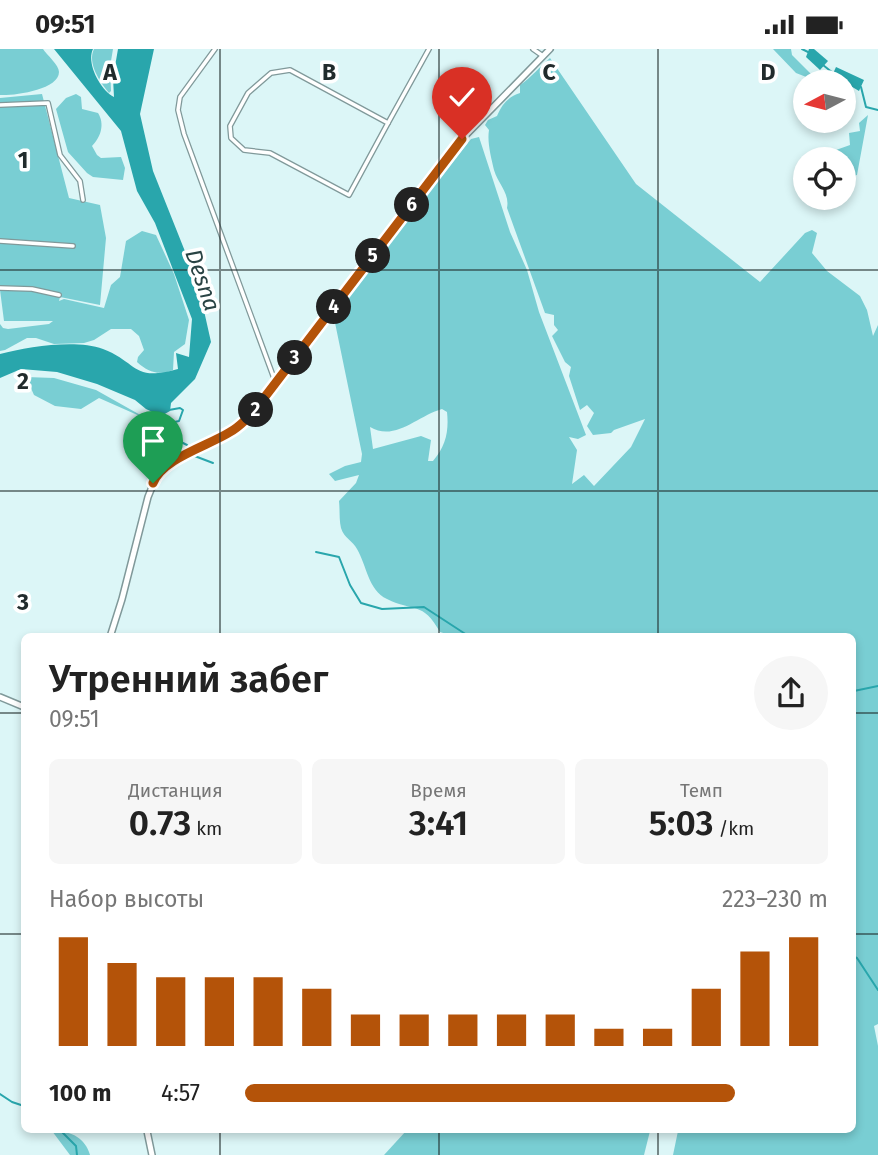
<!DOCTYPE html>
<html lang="ru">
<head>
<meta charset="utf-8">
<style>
	body { margin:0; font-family:"Fira Sans",sans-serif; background:#f6f6f6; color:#222; height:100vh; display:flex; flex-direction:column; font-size:26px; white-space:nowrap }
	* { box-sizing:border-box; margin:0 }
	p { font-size:23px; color:#767676 }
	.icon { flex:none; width:38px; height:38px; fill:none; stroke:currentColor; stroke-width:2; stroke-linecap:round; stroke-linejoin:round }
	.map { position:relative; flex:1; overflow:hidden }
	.sheet { position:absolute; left:21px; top:584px; width:835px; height:500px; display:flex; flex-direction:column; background:#fff; border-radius:10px; box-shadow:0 4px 10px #0003 }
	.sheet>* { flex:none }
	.needle { width:46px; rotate:263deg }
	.tools { position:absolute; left:793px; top:21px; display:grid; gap:14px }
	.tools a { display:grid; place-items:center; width:63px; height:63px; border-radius:50%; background:#fff; box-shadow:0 4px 10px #0003; font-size:35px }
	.pin { position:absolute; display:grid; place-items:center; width:60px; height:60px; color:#fff; margin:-72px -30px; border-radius:50% 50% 50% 0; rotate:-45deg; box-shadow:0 0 7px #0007 }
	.pin .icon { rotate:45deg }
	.km { position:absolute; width:35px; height:35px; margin:-18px; border-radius:50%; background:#222; color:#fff; font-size:19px; line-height:35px; text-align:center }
	.round { display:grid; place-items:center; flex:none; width:74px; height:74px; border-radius:37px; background:#f6f6f6 }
	.headline { display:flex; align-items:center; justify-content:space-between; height:119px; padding:0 28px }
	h1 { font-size:38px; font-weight:600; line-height:52px }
	.stats { display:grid; grid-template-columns:repeat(3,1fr); gap:10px; height:119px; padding:7px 28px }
	.stats div { display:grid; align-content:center; border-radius:10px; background:#f6f6f6; text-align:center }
	.stats b { font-size:35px; font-weight:600 }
	.stats small { font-size:19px; font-weight:400 }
	.stats p { font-size:19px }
	.chart { height:196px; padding:14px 28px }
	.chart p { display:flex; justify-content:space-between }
	.chart svg { width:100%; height:126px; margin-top:7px; stroke:#b45309; stroke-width:6 }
	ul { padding:0 28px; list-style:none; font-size:23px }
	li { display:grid; grid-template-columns:112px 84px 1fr; align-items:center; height:52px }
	li i { height:18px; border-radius:9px; background:#b45309 }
	.status { display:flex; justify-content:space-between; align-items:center; height:49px; padding:0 35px; background:#fff; direction:ltr }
	.status svg { height:19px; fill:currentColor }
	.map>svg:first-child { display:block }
	.green { fill:#79ced3; fill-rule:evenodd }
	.water { fill:#29a6ac }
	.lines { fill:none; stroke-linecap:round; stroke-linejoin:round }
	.stream { stroke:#29a6ac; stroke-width:2 }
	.street-casing { stroke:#80999a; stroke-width:6 }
	.secondary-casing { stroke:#80999a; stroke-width:8 }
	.street { stroke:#fff; stroke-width:3.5 }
	.secondary { stroke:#fff; stroke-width:5 }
	.route-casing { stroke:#fff; stroke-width:14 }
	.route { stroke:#b45309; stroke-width:9 }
	.grid { fill:none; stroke:#212b2c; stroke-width:2; stroke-opacity:0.55 }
	.labels { text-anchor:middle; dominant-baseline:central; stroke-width:7; stroke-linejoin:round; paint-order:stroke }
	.water-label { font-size:23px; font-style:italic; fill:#294344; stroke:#fff }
	.grid-label { font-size:23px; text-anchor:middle; font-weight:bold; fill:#212b2c; stroke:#fff; stroke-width:7; stroke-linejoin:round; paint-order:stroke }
</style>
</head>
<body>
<div class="status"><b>09:51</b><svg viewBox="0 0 49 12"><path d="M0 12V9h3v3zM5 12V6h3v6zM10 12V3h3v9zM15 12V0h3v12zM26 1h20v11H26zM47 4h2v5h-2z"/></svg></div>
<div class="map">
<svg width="878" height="1106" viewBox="0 0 878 1106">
	<rect width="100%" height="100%" fill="#dcf6f7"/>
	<!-- green -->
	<g class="green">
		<path d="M0 0H43C47 6 59 16 59 23 59 41 13 47 0 46Z"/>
		<path d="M94 0H113L110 18 111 42 109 44C100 33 87 14 94 0Z"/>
		<polygon points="773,0 791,0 792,6 819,33 796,24"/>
		<path d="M550 9 636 135 760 233 805 184 812 181 817 184 812 204 827 222 860 247 867 261 873 287 878 276V975L874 977 878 997V1106H673L678 1082H852V588H456L440 583C423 552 413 563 387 550 368 541 367 517 357 500 353 492 344 489 341 479 339 471 340 461 339 452L356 434 359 426 335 432 329 425 345 417 361 413 362 405 333 264 471 90 479 88 510 183 527 221 539 263 586 386 578 390 569 388 577 401 572 435 584 426 594 437 631 398 645 370 614 381 611 384 593 386 587 377 594 364 587 356 580 361 569 327 571 318 565 313 552 287 558 281 554 276V266L545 264 507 159C510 144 498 135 494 121 491 108 487 93 489 81L485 76 488 71 497 67C502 55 508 48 520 44V36C532 28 539 18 550 9ZM442 360 447 363C449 382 446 397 433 412H428L431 391 421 387 373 400 370 378C395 393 417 367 442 360Z"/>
		<path d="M42 45 69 149 100 156 106 189 100 256 60 248 59 252 64 250 104 259 111 236 120 228 126 192 142 182 156 186 174 225 189 271 185 295 174 303 173 321C159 327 148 323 137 313L138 308 144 301 139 287 131 280H111L94 291 84 294 54 295 36 289H27L5 301 0 302V275L3 279 8 280 49 275 53 272H4L0 241V49Z"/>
		<path d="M76 45 81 48 82 60 98 64C105 75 101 88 92 97L97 106 101 109 121 108 125 119 123 131 93 128 87 124 68 103 56 60 66 49Z"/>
		<polygon points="868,66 857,126 847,129 844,125 844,110 835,110 836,101 850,96 849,84 860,82 859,74"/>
		<polygon points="26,328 54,329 96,341 151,372 99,349 81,360 55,357 34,346"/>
		<path d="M52 1082C69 1081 85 1088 90 1106H70Z"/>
		<polygon points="406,1082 650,1082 644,1106 384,1106"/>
	</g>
	<!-- water -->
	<g class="water">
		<path d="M54 0H93C86 14 100 41 114 48L113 29 118 0H154L140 65 153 122 198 235 211 293 195 330 171 354 170 362 161 367 146 360 135 351 97 335 57 323 21 320 0 329V305C28 298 75 290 103 300 139 314 132 333 178 320L176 304 189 308 192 270 155 174 137 142 121 82Z"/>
		<polygon points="809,0 814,0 828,12 820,21 806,8"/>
		<polygon points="836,18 864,31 859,42 844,33 831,29"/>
	</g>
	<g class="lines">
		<!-- stream -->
		<g class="stream">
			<polyline points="802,0 808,3"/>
			<polyline points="823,16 833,24"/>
			<polyline points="861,38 866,58 878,61"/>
			<polyline points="169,361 180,359 183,361 179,372 170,374 164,379 173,389 187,396"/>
			<polyline points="192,406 213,414"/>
			<polyline points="316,503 339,508 350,536 361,554 382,560 424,558 470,588"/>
			<polyline points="854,642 878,637"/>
			<polyline points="852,907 857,909 878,941"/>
			<polyline points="0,1045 12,1053 24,1057"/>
			<polyline points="61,1082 76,1097 77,1106"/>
		</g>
		<defs>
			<g id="street">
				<polyline points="215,0 180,48 178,61 184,85 275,332"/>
				<polyline points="533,0 543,7"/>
				<polygon points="290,21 388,74 349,146 270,104 244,101 231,89 230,77 248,44 271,24"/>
				<polyline points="0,56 48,54 60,106 80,132 83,151"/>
				<polyline points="388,74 429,0"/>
				<polyline points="0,192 73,197"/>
				<polyline points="0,239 32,240 59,246"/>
			</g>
			<g id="secondary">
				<polyline points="110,588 122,550 148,448 157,426 173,413 231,383 251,366 462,90 550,0"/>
				<polyline points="0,648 24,658"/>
				<polyline points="147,1082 152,1106"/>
			</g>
		</defs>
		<!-- street casing -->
		<use href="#street" class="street-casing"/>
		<!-- secondary casing -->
		<use href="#secondary" class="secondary-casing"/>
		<!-- street -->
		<use href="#street" class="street"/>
		<!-- secondary -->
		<use href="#secondary" class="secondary"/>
	</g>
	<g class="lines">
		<defs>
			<path id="route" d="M153 434C163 409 208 397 230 383 238 379 244 372 251 366L462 90"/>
		</defs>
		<!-- route casing -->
		<use href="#route" class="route-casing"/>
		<!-- route -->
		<use href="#route" class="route"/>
	</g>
	<!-- grid -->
	<path class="grid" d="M220 0V588M439 0V588M658 0V588M0 221H878M0 442H878M0 664H24M852 664H878M0 885H24M852 885H878M220 1082V1106M439 1082V1106M658 1082V1106"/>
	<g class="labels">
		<!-- water labels -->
		<g class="water-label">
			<text transform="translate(203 231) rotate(71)">Desna</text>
		</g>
	</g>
	<g class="grid-label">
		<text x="110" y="31">A</text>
		<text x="329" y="31">B</text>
		<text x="549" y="31">C</text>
		<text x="768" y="31">D</text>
		<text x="23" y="119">1</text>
		<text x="23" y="340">2</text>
		<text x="23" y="561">3</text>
	</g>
</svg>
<div class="tools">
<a><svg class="needle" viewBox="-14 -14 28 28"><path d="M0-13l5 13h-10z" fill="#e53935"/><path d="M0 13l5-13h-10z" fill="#767676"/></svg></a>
<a><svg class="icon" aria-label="locate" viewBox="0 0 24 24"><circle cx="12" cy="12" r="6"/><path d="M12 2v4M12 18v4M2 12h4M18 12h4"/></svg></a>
</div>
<div class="pin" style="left:153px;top:434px;background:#1e9e55"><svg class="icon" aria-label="arrive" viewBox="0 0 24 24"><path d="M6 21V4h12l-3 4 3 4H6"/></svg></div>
<div class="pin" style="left:462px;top:90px;background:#d93025"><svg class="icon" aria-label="check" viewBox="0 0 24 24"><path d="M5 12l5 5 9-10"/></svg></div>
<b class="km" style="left:256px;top:361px">2</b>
<b class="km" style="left:295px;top:309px">3</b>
<b class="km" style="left:334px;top:258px">4</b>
<b class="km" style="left:373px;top:207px">5</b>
<b class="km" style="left:412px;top:156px">6</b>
<section class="sheet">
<div class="headline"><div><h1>Утренний забег</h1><p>09:51</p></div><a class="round"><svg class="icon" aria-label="share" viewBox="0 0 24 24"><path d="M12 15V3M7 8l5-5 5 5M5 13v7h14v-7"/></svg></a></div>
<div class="stats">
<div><p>Дистанция</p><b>0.73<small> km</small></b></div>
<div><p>Время</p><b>3:41</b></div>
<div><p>Темп</p><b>5:03<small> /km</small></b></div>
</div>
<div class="chart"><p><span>Набор высоты</span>223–230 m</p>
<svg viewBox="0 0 160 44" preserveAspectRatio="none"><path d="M5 44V6M15 44V15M25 44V20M35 44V20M45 44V20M55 44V24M65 44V33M75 44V33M85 44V33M95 44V33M105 44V33M115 44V38M125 44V38M135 44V24M145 44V11M155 44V6"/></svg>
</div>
<ul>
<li><b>100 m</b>4:57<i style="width:84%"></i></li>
</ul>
</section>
</div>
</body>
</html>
